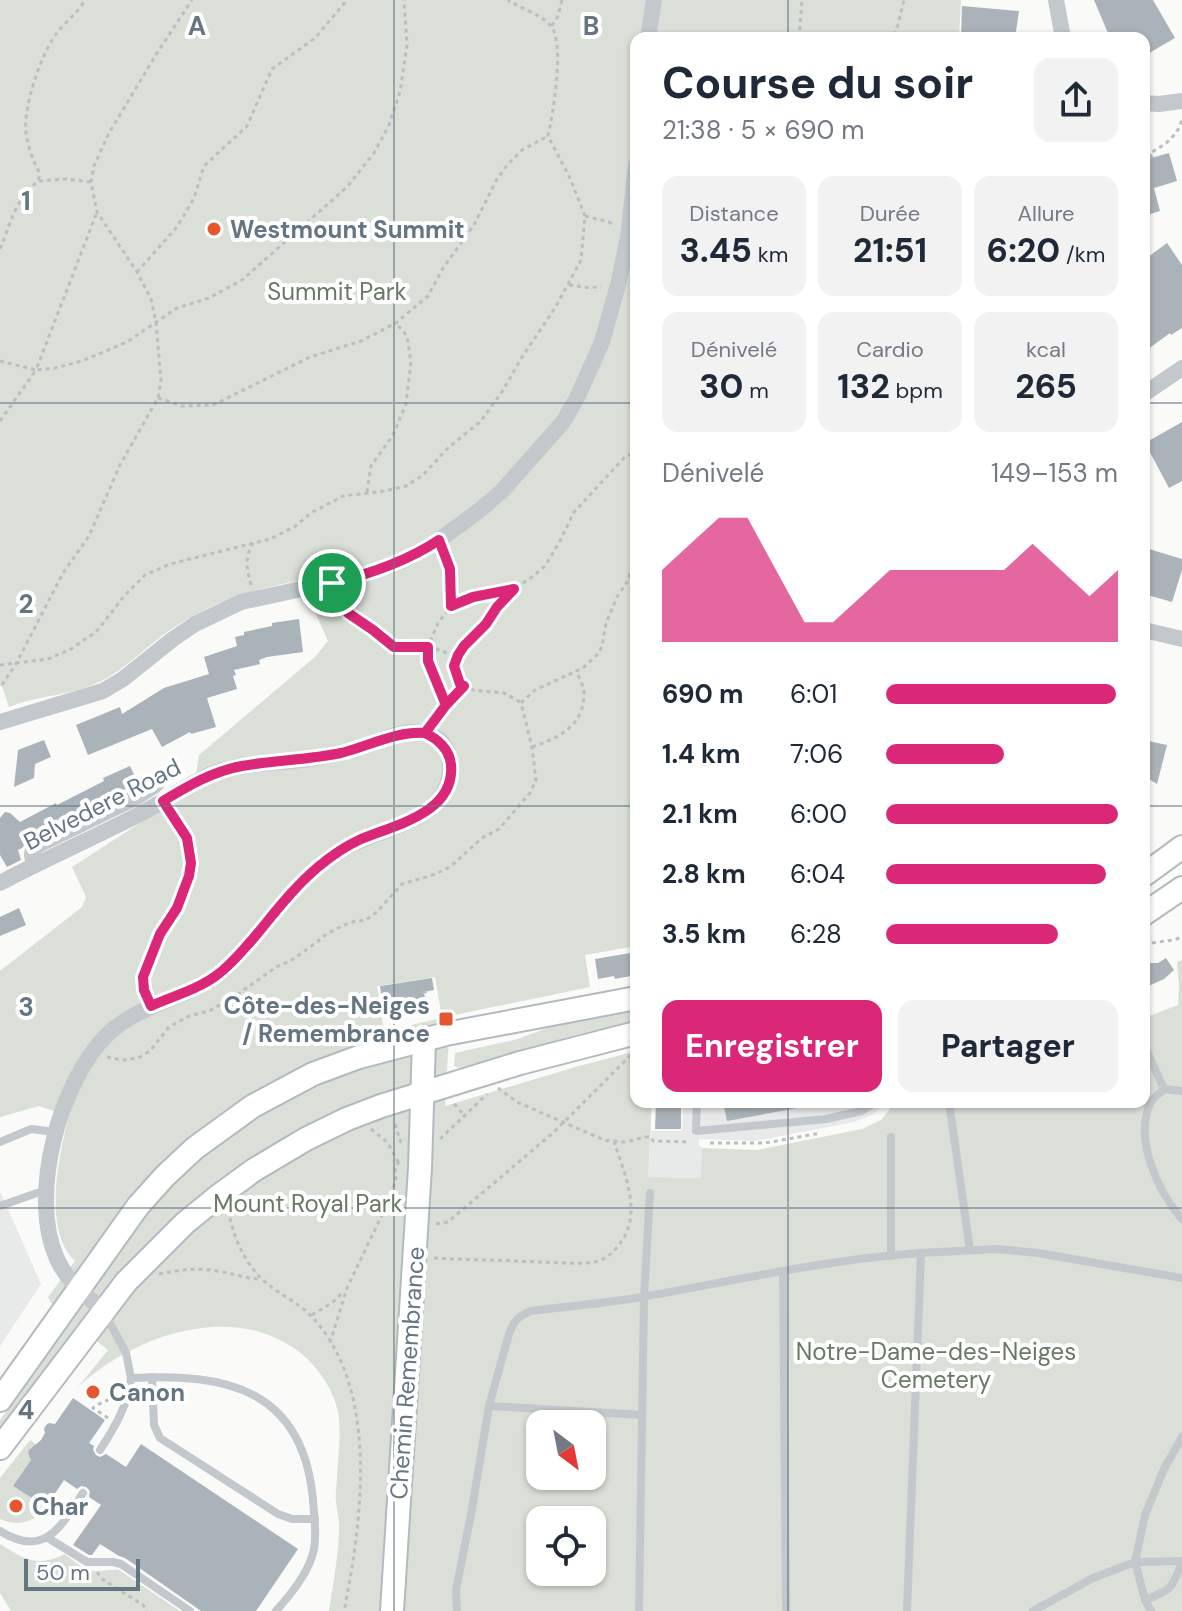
<!DOCTYPE html>
<html lang="fr">
<head>
<meta charset="utf-8">
<style>
	body { margin:0; font-family:"DM Sans",sans-serif; background:#f2f2f3; color:#1f2937; height:100vh; display:flex; flex-direction:column; font-size:30px; white-space:nowrap }
	* { box-sizing:border-box; margin:0 }
	p { font-size:26px; color:#747a83 }
	.icon { flex:none; width:44px; height:44px; fill:none; stroke:currentColor; stroke-width:2; stroke-linecap:round; stroke-linejoin:round }
	.map { position:relative; flex:1; overflow:hidden }
	.sheet { position:absolute; left:630px; top:32px; width:520px; height:1076px; display:flex; flex-direction:column; background:#fff; border-radius:16px; box-shadow:0 2px 6px #0004 }
	.sheet>* { flex:none }
	.needle { width:52px; rotate:148deg }
	.controls { position:absolute; left:526px; top:1410px; display:grid; gap:16px }
	.controls a { display:grid; place-items:center; width:80px; height:80px; border-radius:16px; background:#fff; box-shadow:0 2px 6px #0004; font-size:40px }
	.scale { position:absolute; left:24px; bottom:20px; width:116px; box-sizing:border-box; padding-left:8px; border:4px solid #657683; border-top:0; font-size:22px; line-height:28px; white-space:nowrap; color:#657683; -webkit-text-stroke:6px #fff; paint-order:stroke }
	.pin { position:absolute; display:grid; place-items:center; width:68px; height:68px; color:#fff; margin:-34px; border:4px solid #fff; border-radius:50%; box-shadow:0 2px 8px #0007 }
	.round { display:grid; place-items:center; flex:none; width:84px; height:84px; border-radius:16px; background:#f2f2f3 }
	.overview { display:flex; align-items:center; justify-content:space-between; height:136px; padding:0 32px }
	h1 { font-size:44px; font-weight:700; line-height:60px }
	.figures { display:grid; grid-template-columns:repeat(3,1fr); gap:12px; height:136px; padding:8px 32px }
	.figures div { display:grid; align-content:center; border-radius:16px; background:#f2f2f3; text-align:center }
	.figures b { font-size:34px; font-weight:700 }
	.figures small { font-size:22px; font-weight:400 }
	.figures p { font-size:22px }
	.chart { height:224px; padding:16px 32px }
	.chart p { display:flex; justify-content:space-between }
	.chart svg { width:100%; height:144px; margin-top:8px; fill:#db2777; opacity:.7 }
	.button { display:flex; gap:16px; margin-top:auto; padding:16px 32px }
	.button a { flex:1; height:92px; border-radius:16px; background:#db2777; color:#fff; font-size:32px; font-weight:700; line-height:92px; text-align:center }
	.button a+a { background:#f2f2f3; color:#1f2937 }
	ul { padding:0 32px; list-style:none; font-size:26px }
	li { display:grid; grid-template-columns:128px 96px 1fr; align-items:center; height:60px }
	li i { height:20px; border-radius:10px; background:#db2777 }
	.map>svg:first-child { display:block }
	.built { fill:#e8e9e9 }
	.green { fill:#dadfd7; fill-rule:evenodd }
	.building { fill:#aab3b9 }
	.lines { fill:none; stroke-linecap:round; stroke-linejoin:round }
	.secondary-casing { stroke:#b3babf; stroke-width:26 }
	.path { stroke:#bbbfc2; stroke-width:3; stroke-dasharray:4 4; stroke-linecap:butt }
	.lane { stroke:#c3c8cc; stroke-width:8 }
	.street { stroke:#c3c8cc; stroke-width:16 }
	.secondary { stroke:#fff; stroke-width:22 }
	.route-casing { stroke:#fff; stroke-width:16 }
	.route { stroke:#db2777; stroke-width:10 }
	.grid { fill:none; stroke:#657683; stroke-width:2; stroke-opacity:0.55 }
	.poi-dot { fill:#e4572e; stroke:#fff; stroke-width:3 }
	.labels { text-anchor:middle; dominant-baseline:central; stroke-width:8; stroke-linejoin:round; paint-order:stroke }
	.poi-label { font-size:24px; font-weight:bold; fill:#657683; stroke:#fff; text-anchor:start }
	.park-label { font-size:24px; fill:#687a64; stroke:#fff }
	.street-label { font-size:24px; fill:#657683; stroke:#fff }
	.grid-label { font-size:26px; text-anchor:middle; font-weight:bold; fill:#657683; stroke:#fff; stroke-width:8; stroke-linejoin:round; paint-order:stroke }
</style>
</head>
<body>
<div class="map">
<svg width="1182" height="1611" viewBox="0 0 1182 1611">
	<rect width="100%" height="100%" fill="#fafaf8"/>
	<!-- built -->
	<g class="built">
		<polygon points="683,1102 886,1102 874,1114 854,1122 755,1141 699,1139 699,1145 702,1148 702,1178 648,1177 651,1131 682,1131"/>
		<polygon points="0,1191 41,1284 0,1346"/>
	</g>
	<!-- green -->
	<g class="green">
		<path d="M0 0H961L959 38H636V946L585 955 590 987 450 1016 445 1106 579 1066 636 1051V1102H652L648 1177 701 1178 702 1148 757 1150 862 1129 881 1120 896 1102H1144V1018L1178 1005 1179 986 1177 962 1182 960V1611H329C333 1585 338 1558 339 1532 340 1521 337 1512 336 1502 335 1494 337 1485 337 1477 338 1454 343 1426 336 1404 330 1385 317 1367 302 1354 235 1300 135 1334 78 1387L108 1350 78 1326 0 1429V1420L71 1321 51 1303 48 1297 75 1261C42 1230 59 1155 69 1116L39 1106 0 1117V971L82 907 86 897 72 867 194 788 199 755 315 657 328 641 311 603 307 579C250 590 211 601 163 635 144 649 120 673 99 682 71 696 38 695 9 707L2 686H0ZM435 977 442 1018 384 1031 377 986ZM540 1424H592V1476H540ZM540 1520H592V1572H540Z"/>
		<polygon points="636,1008 636,1021 576,1035 459,1068 454,1066 455,1053 518,1039 557,1024"/>
		<path d="M30 1440 39 1446C32 1447 30 1447 28 1454L32 1459 13 1486 46 1507C32 1523 19 1527 0 1519V1478Z"/>
		<path d="M0 1544C24 1559 37 1568 65 1554 74 1561 85 1572 97 1571 105 1571 111 1569 119 1570L180 1611H11L0 1593Z"/>
	</g>
	<!-- building -->
	<g class="building">
		<polygon points="1094,0 1153,0 1175,38 1144,56 1144,38 1110,38"/>
		<polygon points="962,6 1019,11 1015,38 961,38"/>
		<polygon points="1169,153 1177,181 1154,188 1160,211 1144,216 1144,160"/>
		<polygon points="1167,243 1182,265 1182,328 1171,335 1170,333 1144,352 1144,260"/>
		<polygon points="1182,422 1182,481 1169,488 1145,443"/>
		<polygon points="1149,549 1182,559 1182,570 1172,602 1144,594 1144,566"/>
		<polygon points="299,619 303,652 267,657 259,660 260,664 234,670 236,675 233,676 237,689 207,698 216,727 191,734 190,732 162,747 152,729 88,755 76,725 120,707 122,714 164,688 209,674 204,657 237,646 235,637 244,635 244,632 272,626 272,623"/>
		<polygon points="44,740 51,757 35,764 34,778 14,787 18,750"/>
		<polygon points="1144,740 1167,745 1157,784 1144,776"/>
		<polygon points="130,766 138,783 33,835 22,848 18,850 21,860 7,867 0,855 0,818 5,812 10,813 20,822 56,803 57,805 104,781 103,778"/>
		<polygon points="19,908 26,925 0,936 0,917"/>
		<polygon points="636,952 636,975 615,979 614,976 598,979 595,959"/>
		<polygon points="1166,958 1174,970 1164,979 1144,988 1144,965 1150,963 1158,963"/>
		<polygon points="432,978 434,990 424,992 426,1007 396,1011 394,997 382,999 380,986"/>
		<polygon points="656,1102 681,1102 681,1129 655,1129"/>
		<polygon points="723,1102 797,1102 797,1108 727,1121"/>
		<polygon points="73,1398 105,1420 89,1443 94,1446 93,1450 96,1455 100,1457 106,1454 126,1467 141,1444 298,1549 256,1611 201,1611 125,1558 119,1556 100,1544 92,1555 89,1555 73,1545 101,1505 89,1497 90,1491 86,1487 81,1486 77,1489 64,1480 46,1507 13,1486 31,1460 28,1453 29,1450 41,1440 45,1433 44,1429 46,1425 49,1423 55,1424"/>
	</g>
	<g class="lines">
		<defs>
			<g id="secondary">
				<polyline points="1144,875 1182,847"/>
				<polyline points="1144,914 1182,888"/>
				<polyline points="0,1400 138,1206 165,1176 195,1148 253,1106 313,1074 359,1057 397,1047 446,1034 636,998"/>
				<polyline points="0,1448 126,1282 185,1223 217,1197 254,1170 306,1139 347,1119 381,1106 520,1063 636,1033"/>
				<polyline points="392,1611 420,1168 424,1040"/>
			</g>
		</defs>
		<!-- secondary casing -->
		<use href="#secondary" class="secondary-casing"/>
		<!-- path -->
		<g class="path">
			<polyline points="552,26 558,16 562,0"/>
			<polyline points="799,38 802,0"/>
			<polyline points="886,38 896,32 904,0"/>
			<path d="M1152 158 1150 153C1165 145 1178 136 1182 119"/>
			<polyline points="39,181 66,179 91,182"/>
			<polyline points="585,216 609,222 614,225"/>
			<path d="M0 249C8 230 13 210 25 194 31 186 38 184 40 174 33 160 28 148 26 133 23 106 41 54 57 33 66 21 78 13 85 0"/>
			<polyline points="137,272 177,227 194,198 204,166 247,126 272,69 315,38 347,0"/>
			<polyline points="569,285 591,288 601,286"/>
			<polyline points="0,361 36,370 97,212"/>
			<polyline points="158,398 182,406 213,405 310,357 361,341 396,323 428,296 443,268 474,225 497,179 508,164 522,150 548,136"/>
			<polyline points="0,421 36,370 55,368 82,361 127,342 177,308 209,298 242,280 347,187 374,153 389,125 400,92 407,45 404,0"/>
			<polyline points="367,492 371,466 393,435 406,404 411,362 407,336 396,323"/>
			<polyline points="445,556 450,569 451,606 438,623 428,647 428,661 446,705"/>
			<path d="M251 585C247 569 244 559 253 543"/>
			<path d="M336 596 348 613 373 630 394 647C422 645 431 645 457 658"/>
			<polyline points="451,606 473,597 513,590"/>
			<path d="M0 665 48 659 71 649 96 632 125 595 145 575 170 564 270 539 294 527 311 513 343 496 385 491 406 486 423 475 448 448 480 422 502 392 522 357 555 308 581 260 585 216 570 178 548 136C553 114 565 43 551 26 541 14 521 9 508 0"/>
			<polyline points="2,685 16,664 63,573 89,536 120,465 158,398 161,381 156,322 151,299 137,272 97,212 91,182 94,166 109,133 157,53 192,0"/>
			<polyline points="520,702 504,693 473,690 460,684 454,666 458,655 464,646 486,624 497,607 514,589 532,577 545,566 559,543 574,512 624,458 636,451"/>
			<polyline points="435,719 446,705 464,686"/>
			<path d="M532 747C558 738 583 727 584 695 585 688 579 678 576 671"/>
			<polyline points="1144,944 1174,940 1182,937"/>
			<polyline points="146,994 143,977 160,934 166,922 177,908 189,876 191,863 187,838 171,814"/>
			<polyline points="427,1009 424,992 428,991"/>
			<polyline points="391,1015 432,1008"/>
			<polyline points="107,1057 122,1060 138,1058 150,1051 169,1027 189,1016 209,1011 234,997 276,967 292,960 317,942 328,933 351,922 366,920 377,912 402,884 433,875 450,867 482,838 499,829 530,793 536,780 532,747 521,703 535,690 583,668 599,653 602,646 606,623 617,597 627,582 636,557"/>
			<polyline points="498,1088 517,1102 604,1140 625,1142 645,1137 651,1137 653,1141 690,1142"/>
			<polyline points="454,1104 465,1116"/>
			<polyline points="395,1124 401,1143"/>
			<polyline points="371,1129 388,1143 398,1162"/>
			<polyline points="440,1139 487,1094"/>
			<polyline points="710,1143 765,1143 821,1133"/>
			<path d="M228 1210C235 1243 248 1272 277 1291 289 1299 302 1306 312 1317 380 1389 362 1522 344 1611"/>
			<polyline points="436,1224 448,1222 554,1132 634,1052"/>
			<path d="M434 1258C468 1260 503 1260 538 1262 556 1262 575 1265 593 1262 603 1261 612 1254 618 1246 644 1216 625 1175 614 1142"/>
			<path d="M159 1274C183 1270 193 1267 217 1271 233 1273 246 1279 262 1279"/>
			<polyline points="312,1315 333,1302 344,1291"/>
			<polyline points="330,1343 347,1288 391,1196 396,1178 395,1168 401,1158"/>
			<path d="M108 1418 93 1408C99 1402 109 1402 115 1394"/>
			<polyline points="97,1572 102,1579 143,1605 147,1611"/>
		</g>
		<!-- lane -->
		<g class="lane">
			<polyline points="1144,1045 1164,1089"/>
			<path d="M1182 1091 1164 1089C1160 1093 1154 1097 1151 1102 1133 1138 1158 1192 1182 1219"/>
			<polyline points="697,1102 696,1131 826,1119 862,1111 876,1102"/>
			<polyline points="949,1102 970,1250"/>
			<polyline points="891,1137 891,1255"/>
			<polyline points="0,1142 31,1129 55,1132"/>
			<polyline points="0,1206 37,1193 46,1192"/>
			<polyline points="783,1272 786,1611"/>
			<path d="M105 1314 126 1353 131 1378C227 1373 303 1389 313 1500 314 1516 317 1533 314 1549 310 1571 291 1594 276 1611"/>
			<polyline points="152,1377 154,1425 160,1438 278,1514 292,1519 315,1519"/>
			<polyline points="489,1406 642,1415"/>
			<path d="M100 1450C115 1427 128 1405 131 1378"/>
			<path d="M0 1531C45 1559 61 1526 83 1493"/>
			<polyline points="48,1538 87,1562 113,1562 121,1564 190,1611"/>
			<polyline points="1181,1561 1135,1562 1145,1515 1164,1469 1182,1437"/>
			<polyline points="1145,1600 1151,1611"/>
			<path d="M457 1611 456 1590 472 1509 489 1406 509 1334C514 1321 518 1316 531 1311 570 1306 609 1303 648 1296 738 1280 829 1259 921 1253"/>
			<polyline points="639,1611 644,1297 650,1193"/>
			<polyline points="907,1611 921,1253 996,1249 1038,1253 1182,1278"/>
			<path d="M1033 1611 1093 1578 1135 1562 1145 1600C1174 1588 1171 1589 1182 1562"/>
		</g>
		<!-- street -->
		<g class="street">
			<polyline points="1056,0 1063,38"/>
			<polyline points="648,38 654,0"/>
			<polyline points="1144,103 1159,104 1182,101"/>
			<polyline points="1144,394 1182,368"/>
			<polyline points="1144,630 1182,639"/>
			<polyline points="0,722 103,691 123,679 173,639 195,624 241,602 357,577 402,561 435,543 480,510 502,491 563,422 577,398 602,342 619,281 628,237 636,165"/>
			<path d="M35 865C31 856 30 852 38 845L135 798 154 786 159 781 160 777"/>
			<path d="M0 883C45 859 91 839 136 816 163 803 187 784 214 773 244 762 277 764 308 759 325 757 341 753 358 748 378 742 403 728 425 733 457 740 455 779 439 800 419 825 367 833 338 852 304 874 280 907 254 937 243 950 232 964 219 974 184 1000 141 1003 108 1034 60 1080 28 1196 57 1259 67 1281 84 1294 103 1310"/>
		</g>
		<!-- secondary -->
		<use href="#secondary" class="secondary"/>
	</g>
	<g class="lines">
		<defs>
			<path id="route" d="M332 583 337 597 348 613 373 630 394 647H428V661L446 705 425 733C396 731 369 746 341 753 308 760 275 760 242 766 213 771 188 786 163 801L187 838 191 863 189 876 177 908 160 934 143 977 144 990 151 1006C173 996 197 990 217 975 231 965 241 952 252 940 273 915 293 888 318 867 330 857 344 847 359 840 393 825 455 814 451 765 450 750 438 739 425 733L446 705 464 686 460 684 454 666 458 655 464 646 486 624 497 607 514 589 473 597 451 606 450 569 439 540C406 562 370 574 332 583"/>
		</defs>
		<!-- route casing -->
		<use href="#route" class="route-casing"/>
		<!-- route -->
		<use href="#route" class="route"/>
	</g>
	<!-- grid -->
	<path class="grid" d="M394 0V1611M788 0V38M0 403H636M1144 403H1182M0 806H636M1144 806H1182M788 1102V1611M0 1208H1182"/>
	<!-- markers -->
	<g class="poi-dot">
		<circle cx="214" cy="229" r="8"/>
		<rect x="438" y="1011" width="16" height="16" rx="4"/>
		<circle cx="93" cy="1392" r="8"/>
		<circle cx="16" cy="1506" r="8"/>
	</g>
	<g class="labels">
		<!-- poi labels -->
		<g class="poi-label">
			<text x="230" y="229">Westmount Summit</text>
			<text x="430" y="1005" text-anchor="end">Côte-des-Neiges<tspan x="430" dy="28">/ Remembrance</tspan></text>
			<text x="109" y="1392">Canon</text>
			<text x="32" y="1506">Char</text>
		</g>
		<!-- park labels -->
		<g class="park-label">
			<text x="337" y="291">Summit Park</text>
			<text x="308" y="1203">Mount Royal Park</text>
			<text x="936" y="1351">Notre-Dame-des-Neiges<tspan x="936" dy="28">Cemetery</tspan></text>
		</g>
		<!-- street labels -->
		<g class="street-label">
			<text transform="translate(102 804) rotate(-27)">Belvedere Road</text>
			<text transform="translate(407 1373) rotate(-86)">Chemin Remembrance</text>
		</g>
	</g>
	<g class="grid-label">
		<text x="197" y="35">A</text>
		<text x="591" y="35">B</text>
		<text x="26" y="210">1</text>
		<text x="26" y="613">2</text>
		<text x="26" y="1016">3</text>
		<text x="26" y="1419">4</text>
	</g>
</svg>
<div class="controls">
<a><svg class="needle" viewBox="-14 -14 28 28"><path d="M0-13l5 13h-10z" fill="#e53935"/><path d="M0 13l5-13h-10z" fill="#747a83"/></svg></a>
<a><svg class="icon" aria-label="locate" viewBox="0 0 24 24"><circle cx="12" cy="12" r="6"/><path d="M12 2v4M12 18v4M2 12h4M18 12h4"/></svg></a>
</div>
<div class="scale">50 m</div>
<div class="pin" style="left:332px;top:583px;background:#1e9e55"><svg class="icon" aria-label="arrive" viewBox="0 0 24 24"><path d="M6 21V4h12l-3 4 3 4H6"/></svg></div>
<section class="sheet">
<div class="overview"><div><h1>Course du soir</h1><p>21:38 · 5 × 690 m</p></div><a class="round"><svg class="icon" aria-label="share" viewBox="0 0 24 24"><path d="M12 15V3M7 8l5-5 5 5M5 13v7h14v-7"/></svg></a></div>
<div class="figures">
<div><p>Distance</p><b>3.45<small> km</small></b></div>
<div><p>Durée</p><b>21:51</b></div>
<div><p>Allure</p><b>6:20<small> /km</small></b></div>
</div>
<div class="figures">
<div><p>Dénivelé</p><b>30<small> m</small></b></div>
<div><p>Cardio</p><b>132<small> bpm</small></b></div>
<div><p>kcal</p><b>265</b></div>
</div>
<div class="chart"><p><span>Dénivelé</span>149–153 m</p>
<svg viewBox="0 0 160 44" preserveAspectRatio="none"><path d="M0 44V22L10 14L20 6L30 6L40 22L50 38L60 38L70 30L80 22L90 22L100 22L110 22L120 22L130 14L140 22L150 30L160 22V44z"/></svg>
</div>
<ul>
<li><b>690 m</b>6:01<i style="width:99%"></i></li>
<li><b>1.4 km</b>7:06<i style="width:51%"></i></li>
<li><b>2.1 km</b>6:00<i style="width:100%"></i></li>
<li><b>2.8 km</b>6:04<i style="width:95%"></i></li>
<li><b>3.5 km</b>6:28<i style="width:74%"></i></li>
</ul>
<div class="button"><a>Enregistrer</a><a>Partager</a></div>
</section>
</div>
</body>
</html>
